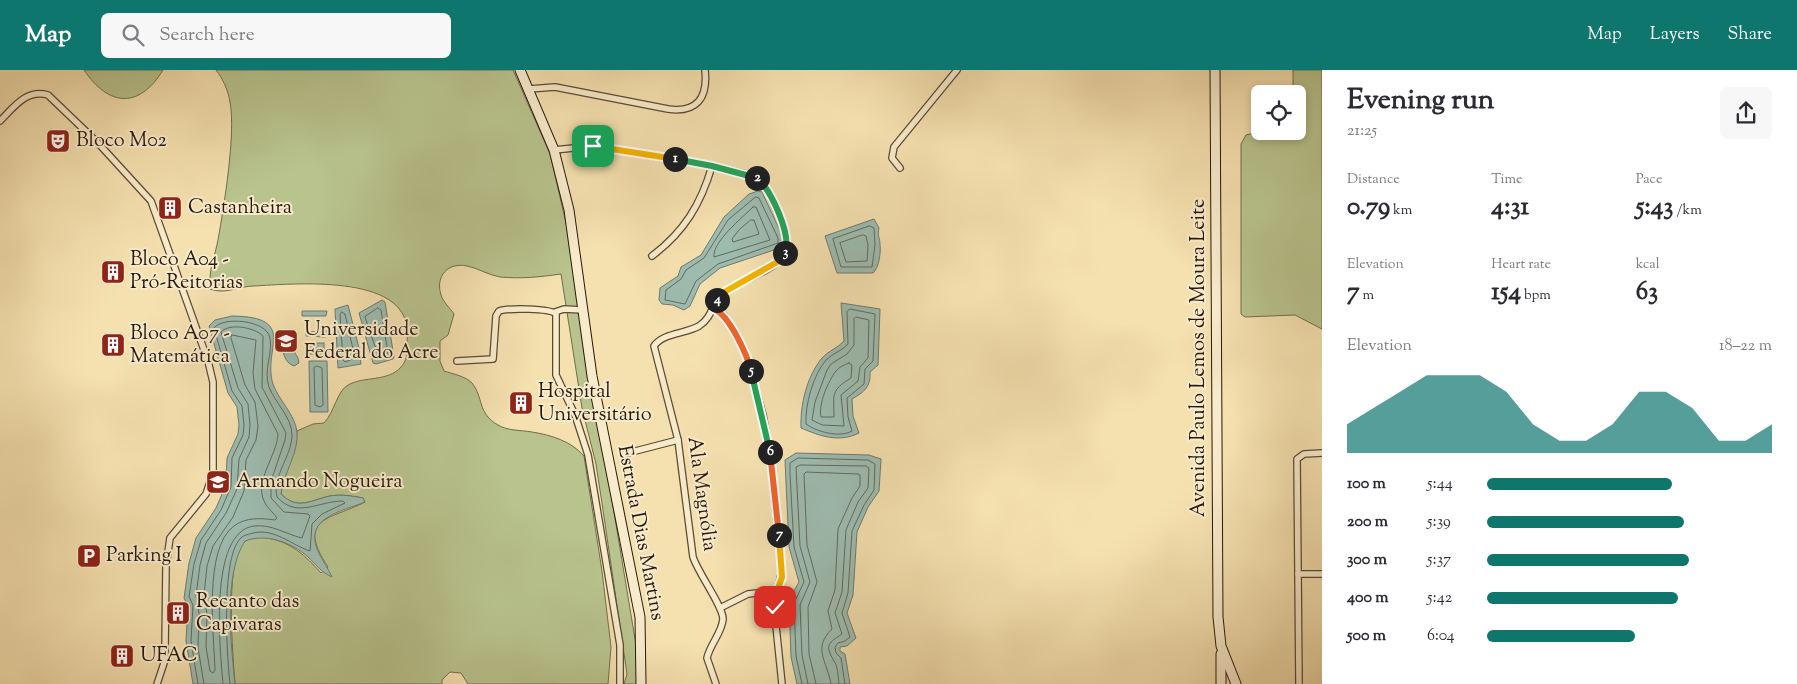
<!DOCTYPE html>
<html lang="en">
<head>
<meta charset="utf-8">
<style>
	body { margin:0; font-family:"Sorts Mill Goudy",serif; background:#f7f7f7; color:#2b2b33; height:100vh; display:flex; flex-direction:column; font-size:19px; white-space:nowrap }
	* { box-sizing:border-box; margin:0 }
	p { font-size:16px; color:#7c7c81 }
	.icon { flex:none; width:28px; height:28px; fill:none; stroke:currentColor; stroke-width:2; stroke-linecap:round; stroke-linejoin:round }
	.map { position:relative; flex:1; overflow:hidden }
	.sheet { display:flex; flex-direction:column; background:#fff; width:475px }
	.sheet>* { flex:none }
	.controls { position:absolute; left:1251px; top:15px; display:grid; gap:10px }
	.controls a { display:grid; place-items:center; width:55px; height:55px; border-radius:8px; background:#fff; box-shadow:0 2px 8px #0003; font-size:25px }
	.pin { position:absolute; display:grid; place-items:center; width:42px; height:42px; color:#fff; margin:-21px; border-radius:10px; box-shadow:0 2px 8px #0006 }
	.km { position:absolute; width:25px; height:25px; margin:-12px; border-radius:50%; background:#222; color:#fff; font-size:14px; line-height:25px; text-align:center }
	.round { display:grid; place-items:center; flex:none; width:52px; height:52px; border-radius:8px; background:#f7f7f7 }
	.headline { display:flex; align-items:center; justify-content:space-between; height:85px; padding:0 25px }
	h1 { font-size:28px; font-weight:800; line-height:38px }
	.stats { display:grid; grid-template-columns:repeat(3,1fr); gap:8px; height:85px; padding:5px 25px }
	.stats div { display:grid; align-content:center }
	.stats b { font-size:25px; font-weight:800 }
	.stats small { font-size:14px; font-weight:400 }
	.stats p { font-size:14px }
	.chart { height:140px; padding:10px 25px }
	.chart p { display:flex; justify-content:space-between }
	.chart svg { width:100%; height:90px; margin-top:5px; fill:#0f766e; opacity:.7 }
	ul { padding:0 25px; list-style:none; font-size:16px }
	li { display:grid; grid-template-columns:80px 60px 1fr; align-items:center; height:38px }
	li i { height:12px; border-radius:6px; background:#0f766e }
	header { display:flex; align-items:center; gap:30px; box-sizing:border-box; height:70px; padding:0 25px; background:#0f766e; color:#fff }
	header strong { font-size:24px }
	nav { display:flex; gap:28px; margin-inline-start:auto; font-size:18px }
	.search { width:350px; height:45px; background:#f7f7f7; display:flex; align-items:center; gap:12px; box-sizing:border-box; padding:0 18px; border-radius:8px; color:#7c7c81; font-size:19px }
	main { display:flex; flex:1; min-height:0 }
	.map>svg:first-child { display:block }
	.green { fill:#b8c38d; stroke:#706e4c }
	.water { fill:#9dbcb0; stroke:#6e7a6e }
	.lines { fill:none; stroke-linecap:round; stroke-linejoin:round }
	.shore { stroke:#626a5d; stroke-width:1 }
	.street-casing { stroke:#5b4a33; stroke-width:8 }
	.secondary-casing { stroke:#28180a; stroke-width:11 }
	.street { stroke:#f8ebcb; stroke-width:5.5 }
	.secondary { stroke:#f8ebcb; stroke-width:9 }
	.split-1-casing { stroke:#fff; stroke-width:10 }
	.split-2-casing { stroke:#fff; stroke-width:10 }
	.split-3-casing { stroke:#fff; stroke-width:10 }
	.split-4-casing { stroke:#fff; stroke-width:10 }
	.split-5-casing { stroke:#fff; stroke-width:10 }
	.split-6-casing { stroke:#fff; stroke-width:10 }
	.split-7-casing { stroke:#fff; stroke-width:10 }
	.split-8-casing { stroke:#fff; stroke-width:10 }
	.split-1 { stroke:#f5b400; stroke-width:6 }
	.split-2 { stroke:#22a559; stroke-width:6 }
	.split-3 { stroke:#22a559; stroke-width:6 }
	.split-4 { stroke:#f5b400; stroke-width:6 }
	.split-5 { stroke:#f0652b; stroke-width:6 }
	.split-6 { stroke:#22a559; stroke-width:6 }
	.split-7 { stroke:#f0652b; stroke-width:6 }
	.split-8 { stroke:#f5b400; stroke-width:6 }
	.labels { text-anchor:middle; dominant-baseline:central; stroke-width:4; stroke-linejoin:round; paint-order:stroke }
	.poi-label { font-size:20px; fill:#28180a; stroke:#f8ebcb; text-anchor:start }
	.street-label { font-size:20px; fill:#28180a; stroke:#f8ebcb }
</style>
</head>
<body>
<header>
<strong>Map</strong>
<div class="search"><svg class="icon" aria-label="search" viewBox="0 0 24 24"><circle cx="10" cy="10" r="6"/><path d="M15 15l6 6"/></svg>Search here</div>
<nav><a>Map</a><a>Layers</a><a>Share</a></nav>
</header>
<main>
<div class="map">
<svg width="1322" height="614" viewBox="0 0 1322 614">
	<rect width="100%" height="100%" fill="#f5e0af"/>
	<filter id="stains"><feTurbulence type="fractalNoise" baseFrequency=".004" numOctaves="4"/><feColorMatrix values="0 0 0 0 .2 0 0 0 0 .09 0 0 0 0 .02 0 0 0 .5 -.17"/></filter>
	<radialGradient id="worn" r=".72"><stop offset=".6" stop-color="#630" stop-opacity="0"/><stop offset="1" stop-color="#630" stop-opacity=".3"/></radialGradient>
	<!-- green -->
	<g class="green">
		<path d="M84 0H163C139 39 109 37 84 0Z"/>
		<path d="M216 0H513L550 84 566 153 637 581V614H624L627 604 603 440 596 394 582 338 561 204C540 207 521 209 500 207 488 205 478 198 467 196 448 192 435 206 441 225 443 232 450 238 454 244L448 265 440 271V291L444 301C453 304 465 306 472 313 484 328 477 343 498 355 508 361 521 360 532 362 551 365 571 371 584 386L602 501 611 577 608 614H468L461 603 450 602 442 610V614H235C233 588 224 486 245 471 252 467 261 467 268 468 291 472 306 486 321 503L328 497C295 447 330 450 365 432L363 428C352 426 341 424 330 426 310 430 298 441 281 424 283 402 296 383 297 361L313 354 324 353C334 343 337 321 348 315 364 306 388 312 401 297 410 288 407 273 407 261 406 203 292 214 254 216 238 216 226 225 210 219 208 202 215 186 218 170 224 136 236 63 230 32 228 20 223 9 216 0Z"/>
		<polygon points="1293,0 1322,0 1322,259 1295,245 1245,247 1241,244 1241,74 1246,65 1262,61 1298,61 1298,24 1293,24"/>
	</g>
	<!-- water -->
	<g class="water">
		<polygon points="758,121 762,122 783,167 783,177 720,198 700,214 690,236 684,240 673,235 662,234 659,230 660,218 678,206 681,197 701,185 724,147 749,124"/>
		<path d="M874 149 879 158C877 165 880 168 880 175 881 182 879 198 873 203H837L825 166Z"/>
		<polygon points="382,230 385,232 394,287 393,289 376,294 373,293 359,243"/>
		<path d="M841 233 880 239 878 295 870 302C871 317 864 322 852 329L853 346 859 363C839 373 820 366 801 358 800 335 807 306 822 288 828 281 838 278 844 271Z"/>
		<polygon points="348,235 359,278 361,294 338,298 335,239"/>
		<polygon points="302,241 327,241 326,246 302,246"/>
		<path d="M232 246C299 247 262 279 273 314 279 331 295 344 297 362 299 383 283 404 281 424 298 441 311 430 330 426 341 424 352 426 363 428L365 432C343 441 305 447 317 479 321 489 328 498 332 507 321 502 316 495 308 487 291 472 266 463 245 471 223 504 231 575 235 614H193L186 571 188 536 184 528 189 493 196 468 216 438 226 415 227 388 238 364 239 355 237 337 228 323 209 256 215 250Z"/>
		<polygon points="327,261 326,267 306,266 306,262"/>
		<path d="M285 266 298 288 299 293 294 296C284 293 282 280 282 271Z"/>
		<rect x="306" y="273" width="18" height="11"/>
		<polygon points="309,291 327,291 328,342 310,342"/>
		<polygon points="796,383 869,385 881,389 879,421 868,437 857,462 853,525 847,543 856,568 847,576 840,577 840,581 845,584 850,614 797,614 791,587 789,530 799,512 789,477 785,390"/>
	</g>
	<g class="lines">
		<!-- shore -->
		<g class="shore">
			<polygon points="756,127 759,128 778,168 778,173 718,194 696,211 685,234 665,230 666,220 681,209 686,200 704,188 728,150"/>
			<path d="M753 137H756L770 170 714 187C712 172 742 148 753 137Z"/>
			<polygon points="751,150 754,150 759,164 733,172 732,169 739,160"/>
			<polygon points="870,156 874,158 875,175 872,197 841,197 833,169"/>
			<polygon points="863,165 866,166 868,175 867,191 846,192 840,173"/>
			<polygon points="378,238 381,240 388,283 379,288 365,247"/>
			<path d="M850 239 875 244 873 291 865 299 864 314 847 328 848 347 852 361C840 368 817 362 806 354 805 335 813 305 826 290 833 283 842 281 848 274L847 242Z"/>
			<polygon points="342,242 345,244 355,288 345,292 343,290 340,245"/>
			<polygon points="856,247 869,250 868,288 860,297 858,311 841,325 844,356 822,355 812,350 815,332 827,300 831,294 847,284 854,275 854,249"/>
			<path d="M232 265 256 270 253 303 255 319 278 364C277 386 253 412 265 433 268 439 274 443 277 448L275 450C261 448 246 447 234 456 203 478 214 567 215 600L213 603 210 601 206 577 207 544 204 525 207 496 213 476 233 447 244 421 246 390 256 370 258 356 255 332 245 315 231 268Z"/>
			<path d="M849 293 852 295 851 308C830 321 834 324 834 347H821C818 335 828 311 836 301 839 297 844 295 849 293Z"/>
			<polygon points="317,296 322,298 323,335 320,337 315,335 314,298"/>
			<path d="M198 614 191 571 193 535 189 527 194 494 201 470 221 440 231 417 232 388 243 365 244 355 242 336 232 321 214 258C223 246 267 250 270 268 273 284 263 300 269 317 275 333 292 347 292 365 292 386 272 406 277 427 297 449 318 431 343 431L345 433 322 444 312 454 310 481C291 475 275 458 253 463 250 464 244 465 242 467 220 484 227 587 230 614"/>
			<path d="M204 614 198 578 199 543 196 526 200 495 206 473 226 443 237 419 239 389 249 367 250 355 248 334 238 318 221 262C229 253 254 257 263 266L262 317 286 363 285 370 271 411V428L284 442 308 444 310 446 302 468C285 464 272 454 254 456 208 462 220 580 223 614"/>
			<polyline points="802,614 796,586 794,533 804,512 794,477 790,404 790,393 798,388 868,390 875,394 874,420 864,435 852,461 848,523 842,543 850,567 845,571 838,573 835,577 836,583 841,588 845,614"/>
			<path d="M808 614 802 585 800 535 810 512 800 476 796 397 800 395 866 396 869 398 868 418 858 432 846 460 842 522 835 543 842 564C829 573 824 574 834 591 838 596 838 607 839 614"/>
			<path d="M816 614 809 584 808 537 817 512 807 475 804 404 806 402 858 404 860 405V416L852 428 838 459 835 520 828 541 832 559C812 579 827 590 831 614"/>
		</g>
		<defs>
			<g id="street">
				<path d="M529 19 555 17 668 39C697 43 708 28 705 0"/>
				<path d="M0 51C14 37 26 19 48 25L98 73 151 131 208 291 213 312V403L206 424 170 468 166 496 165 579 164 593 157 614"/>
				<path d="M554 80 593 76 712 96 753 106C766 113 772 130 778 144 799 193 775 194 737 215 731 218 725 221 720 225 711 235 713 247 699 256 685 264 663 263 654 276L678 370 693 487C698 503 723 536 723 549 722 563 710 574 707 588L716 614"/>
				<polyline points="900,98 892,88 894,77 957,0"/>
				<path d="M652 186C684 162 701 134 712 96"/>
				<polyline points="714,239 724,245 745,282 763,345 770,385 782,501 777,521 748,524 720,538"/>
				<polyline points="555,242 564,239 583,240"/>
				<path d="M457 291 493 289 496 246 499 241C508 238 550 238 556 244V305L575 345 588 385 620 575V614"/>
				<polyline points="624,384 678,370"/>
				<polyline points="1298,504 1322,504"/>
				<polyline points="777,521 776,556 782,614"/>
				<polyline points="1299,614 1297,389 1304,384 1322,383"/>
			</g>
			<g id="secondary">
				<polyline points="520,0 554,80 569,140 592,306 640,547 641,614"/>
				<polyline points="1215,0 1218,547 1221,576 1236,614"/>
				<polyline points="1221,614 1221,584"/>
			</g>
		</defs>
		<!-- street casing -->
		<use href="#street" class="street-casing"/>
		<!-- secondary casing -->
		<use href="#secondary" class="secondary-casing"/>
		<!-- street -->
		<use href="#street" class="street"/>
		<!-- secondary -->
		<use href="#secondary" class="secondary"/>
	</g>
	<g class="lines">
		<defs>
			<polyline id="split-1" points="593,76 675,89"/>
			<polyline id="split-2" points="675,89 712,96 757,108"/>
			<path id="split-3" d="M757 108C771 120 792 165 785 183"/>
			<polyline id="split-4" points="717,230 726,221 779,191 785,183"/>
			<path id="split-5" d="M717 230 714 239C729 245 747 284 751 301"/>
			<polyline id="split-6" points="751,301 770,382"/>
			<polyline id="split-7" points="770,382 779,465"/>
			<polyline id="split-8" points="775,537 777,521 782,507 779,465"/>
		</defs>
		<!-- split-1 casing -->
		<use href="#split-1" class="split-1-casing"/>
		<!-- split-2 casing -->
		<use href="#split-2" class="split-2-casing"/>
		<!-- split-3 casing -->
		<use href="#split-3" class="split-3-casing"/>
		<!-- split-4 casing -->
		<use href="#split-4" class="split-4-casing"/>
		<!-- split-5 casing -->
		<use href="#split-5" class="split-5-casing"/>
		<!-- split-6 casing -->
		<use href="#split-6" class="split-6-casing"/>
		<!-- split-7 casing -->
		<use href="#split-7" class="split-7-casing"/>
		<!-- split-8 casing -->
		<use href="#split-8" class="split-8-casing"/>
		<!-- split-1 -->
		<use href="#split-1" class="split-1"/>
		<!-- split-2 -->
		<use href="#split-2" class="split-2"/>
		<!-- split-3 -->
		<use href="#split-3" class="split-3"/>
		<!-- split-4 -->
		<use href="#split-4" class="split-4"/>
		<!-- split-5 -->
		<use href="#split-5" class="split-5"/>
		<!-- split-6 -->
		<use href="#split-6" class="split-6"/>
		<!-- split-7 -->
		<use href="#split-7" class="split-7"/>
		<!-- split-8 -->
		<use href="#split-8" class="split-8"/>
	</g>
	<!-- icons -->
	<defs>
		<symbol id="theatre-square" viewBox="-11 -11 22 22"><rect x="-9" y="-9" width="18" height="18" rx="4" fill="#8f2418" stroke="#f8ebcb"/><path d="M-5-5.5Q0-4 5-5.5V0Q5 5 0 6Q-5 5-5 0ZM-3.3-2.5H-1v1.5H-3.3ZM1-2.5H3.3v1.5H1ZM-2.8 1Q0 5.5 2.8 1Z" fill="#fff"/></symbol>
		<symbol id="building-square" viewBox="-11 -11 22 22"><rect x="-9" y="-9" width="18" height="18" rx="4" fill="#8f2418" stroke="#f8ebcb"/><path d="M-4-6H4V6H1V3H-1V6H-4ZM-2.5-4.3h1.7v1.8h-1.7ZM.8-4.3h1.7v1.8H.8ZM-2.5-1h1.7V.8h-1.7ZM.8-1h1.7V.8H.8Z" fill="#fff"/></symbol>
		<symbol id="university-square" viewBox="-11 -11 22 22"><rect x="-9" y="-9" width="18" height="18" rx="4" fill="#8f2418" stroke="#f8ebcb"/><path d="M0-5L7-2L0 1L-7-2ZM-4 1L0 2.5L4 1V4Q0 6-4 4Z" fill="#fff"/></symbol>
		<symbol id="school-square" viewBox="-11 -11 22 22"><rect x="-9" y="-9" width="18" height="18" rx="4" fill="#8f2418" stroke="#f8ebcb"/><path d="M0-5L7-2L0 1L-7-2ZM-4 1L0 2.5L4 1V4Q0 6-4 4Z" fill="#fff"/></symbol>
		<symbol id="parking-square" viewBox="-11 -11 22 22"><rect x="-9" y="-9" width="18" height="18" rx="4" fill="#8f2418" stroke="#f8ebcb"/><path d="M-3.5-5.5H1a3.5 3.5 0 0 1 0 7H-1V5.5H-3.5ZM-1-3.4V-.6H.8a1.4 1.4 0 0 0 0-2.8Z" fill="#fff"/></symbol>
	</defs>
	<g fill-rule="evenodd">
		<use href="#theatre-square" x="44" y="57" width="28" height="28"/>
		<use href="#building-square" x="156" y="124" width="28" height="28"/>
		<use href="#building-square" x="99" y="188" width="28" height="28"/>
		<use href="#university-square" x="272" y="257" width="28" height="28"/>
		<use href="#building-square" x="99" y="261" width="28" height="28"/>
		<use href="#building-square" x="507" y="319" width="28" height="28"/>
		<use href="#school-square" x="204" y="398" width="28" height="28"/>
		<use href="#parking-square" x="75" y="472" width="28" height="28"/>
		<use href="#building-square" x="164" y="529" width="28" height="28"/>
		<use href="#building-square" x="108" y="572" width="28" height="28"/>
	</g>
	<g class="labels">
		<!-- poi labels -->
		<g class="poi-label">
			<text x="76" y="71">Bloco M02</text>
			<text x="188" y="138">Castanheira</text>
			<text x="130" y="190">Bloco A04 -<tspan x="130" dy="23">Pró-Reitorias</tspan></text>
			<text x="304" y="260">Universidade<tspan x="304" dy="23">Federal do Acre</tspan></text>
			<text x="130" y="264">Bloco A07 -<tspan x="130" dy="23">Matemática</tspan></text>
			<text x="538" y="322">Hospital<tspan x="538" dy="23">Universitário</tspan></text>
			<text x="236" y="412">Armando Nogueira</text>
			<text x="106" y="486">Parking I</text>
			<text x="196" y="532">Recanto das<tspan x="196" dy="23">Capivaras</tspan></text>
			<text x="140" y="586">UFAC</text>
		</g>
		<!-- street labels -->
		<g class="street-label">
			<text transform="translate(1199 288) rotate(-90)">Avenida Paulo Lemos de Moura Leite</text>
			<text transform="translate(701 424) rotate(82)">Ala Magnólia</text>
			<text transform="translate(640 463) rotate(79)">Estrada Dias Martins</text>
		</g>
	</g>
	<rect width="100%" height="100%" filter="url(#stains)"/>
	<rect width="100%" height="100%" fill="url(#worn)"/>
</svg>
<div class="controls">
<a><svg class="icon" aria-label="locate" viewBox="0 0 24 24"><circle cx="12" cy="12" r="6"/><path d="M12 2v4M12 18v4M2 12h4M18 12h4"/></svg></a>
</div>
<div class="pin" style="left:593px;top:76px;background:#1e9e55"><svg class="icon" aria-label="arrive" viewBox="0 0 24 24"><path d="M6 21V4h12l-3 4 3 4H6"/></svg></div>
<div class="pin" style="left:775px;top:537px;background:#d93025"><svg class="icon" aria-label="check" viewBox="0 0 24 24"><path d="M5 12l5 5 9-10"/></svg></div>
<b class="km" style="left:675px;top:89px">1</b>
<b class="km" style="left:757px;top:108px">2</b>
<b class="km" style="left:785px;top:183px">3</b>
<b class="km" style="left:717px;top:230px">4</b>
<b class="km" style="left:751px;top:301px">5</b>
<b class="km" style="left:770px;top:382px">6</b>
<b class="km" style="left:779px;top:465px">7</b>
</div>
<section class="sheet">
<div class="headline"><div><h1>Evening run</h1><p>21:25</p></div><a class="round"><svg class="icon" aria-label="share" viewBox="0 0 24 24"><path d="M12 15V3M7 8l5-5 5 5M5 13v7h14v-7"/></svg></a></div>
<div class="stats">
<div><p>Distance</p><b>0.79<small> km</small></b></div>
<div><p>Time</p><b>4:31</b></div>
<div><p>Pace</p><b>5:43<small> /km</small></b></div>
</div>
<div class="stats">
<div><p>Elevation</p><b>7<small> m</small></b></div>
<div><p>Heart rate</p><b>154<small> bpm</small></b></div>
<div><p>kcal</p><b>63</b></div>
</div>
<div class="chart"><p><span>Elevation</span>18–22 m</p>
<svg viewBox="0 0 160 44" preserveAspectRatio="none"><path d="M0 44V30L10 22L20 14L30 6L40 6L50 6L60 14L70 30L80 38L90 38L100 30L110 14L120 14L130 22L140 38L150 38L160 30V44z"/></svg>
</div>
<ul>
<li><b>100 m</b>5:44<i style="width:65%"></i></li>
<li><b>200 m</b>5:39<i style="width:69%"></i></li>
<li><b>300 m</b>5:37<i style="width:71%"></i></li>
<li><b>400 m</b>5:42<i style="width:67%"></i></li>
<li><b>500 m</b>6:04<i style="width:52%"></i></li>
</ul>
</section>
</main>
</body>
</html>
